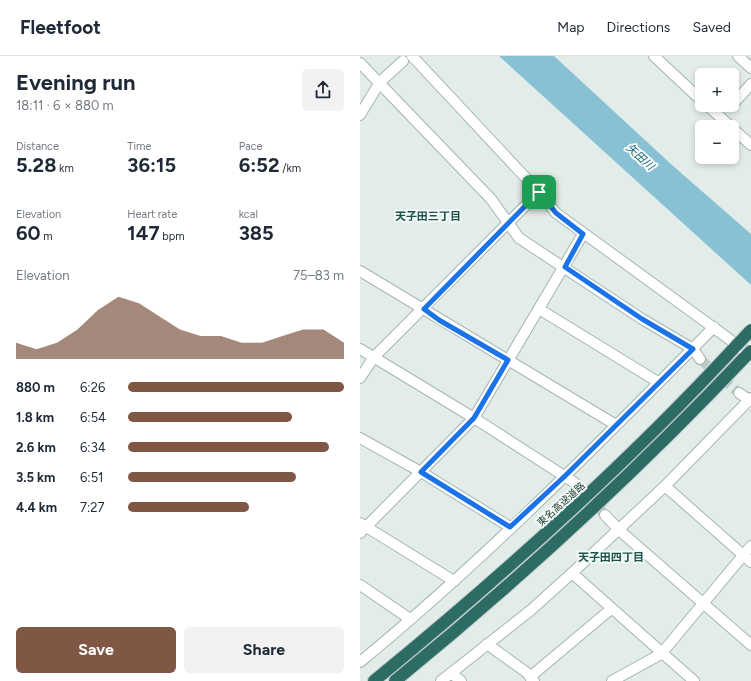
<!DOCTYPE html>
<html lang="en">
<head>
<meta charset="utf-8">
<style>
	body { margin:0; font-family:Figtree,"Noto Sans JP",sans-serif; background:#f2f2f3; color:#1f2937; height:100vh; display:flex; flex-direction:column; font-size:15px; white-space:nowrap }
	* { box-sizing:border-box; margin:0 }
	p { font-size:13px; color:#747a83 }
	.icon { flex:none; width:22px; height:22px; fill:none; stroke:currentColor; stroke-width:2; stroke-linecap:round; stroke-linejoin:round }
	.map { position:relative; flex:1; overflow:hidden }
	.drawer { display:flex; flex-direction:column; background:#fff; width:360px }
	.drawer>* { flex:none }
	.controls { position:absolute; left:335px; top:12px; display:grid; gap:8px }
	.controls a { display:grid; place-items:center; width:44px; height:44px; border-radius:6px; background:#fff; box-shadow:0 2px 6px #0003; font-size:20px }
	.pin { position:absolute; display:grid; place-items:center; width:34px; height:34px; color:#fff; margin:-17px; border-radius:8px; box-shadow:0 2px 6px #0006 }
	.round { display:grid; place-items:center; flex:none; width:42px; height:42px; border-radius:6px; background:#f2f2f3 }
	.overview { display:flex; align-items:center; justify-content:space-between; height:68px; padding:0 16px }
	h1 { font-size:22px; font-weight:700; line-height:30px }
	.metrics { display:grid; grid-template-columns:repeat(3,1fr); gap:6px; height:68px; padding:4px 16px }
	.metrics div { display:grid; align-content:center }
	.metrics b { font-size:20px; font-weight:700 }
	.metrics small { font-size:11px; font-weight:400 }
	.metrics p { font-size:11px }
	.chart { height:112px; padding:8px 16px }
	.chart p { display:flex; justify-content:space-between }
	.chart svg { width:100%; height:72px; margin-top:4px; fill:#805645; opacity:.7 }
	.button { display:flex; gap:8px; margin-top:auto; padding:8px 16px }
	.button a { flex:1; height:46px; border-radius:6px; background:#805645; color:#fff; font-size:16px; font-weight:700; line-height:46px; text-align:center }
	.button a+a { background:#f2f2f3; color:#1f2937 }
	ul { padding:0 16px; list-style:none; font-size:13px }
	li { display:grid; grid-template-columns:64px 48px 1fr; align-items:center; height:30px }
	li i { height:10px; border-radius:5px; background:#805645 }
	header { display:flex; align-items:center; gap:24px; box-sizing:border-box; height:56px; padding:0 20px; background:#fff; border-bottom:1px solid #e0e1e3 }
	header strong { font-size:19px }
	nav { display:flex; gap:22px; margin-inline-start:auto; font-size:14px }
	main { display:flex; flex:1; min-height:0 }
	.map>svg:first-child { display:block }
	.water { fill:#88c1d4 }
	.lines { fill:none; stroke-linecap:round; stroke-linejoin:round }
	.minor-tunnel { stroke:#bbcac6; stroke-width:10; stroke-dasharray:10 5; stroke-linecap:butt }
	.minor-casing { stroke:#a4b5b1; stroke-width:12 }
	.highway-casing { stroke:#c1c9c8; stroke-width:14 }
	.minor { stroke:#fff; stroke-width:10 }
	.highway { stroke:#2c6c65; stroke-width:12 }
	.highway-bridge-casing { stroke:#c1c9c8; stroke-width:14; stroke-linecap:butt }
	.highway-bridge { stroke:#2c6c65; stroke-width:12 }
	.route-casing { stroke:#fff; stroke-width:8 }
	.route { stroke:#1a73e8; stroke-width:5 }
	.labels { text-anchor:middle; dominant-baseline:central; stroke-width:4; stroke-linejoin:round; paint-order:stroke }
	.street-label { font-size:10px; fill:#213f3a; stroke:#f3f9f7 }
	.water-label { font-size:11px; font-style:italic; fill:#19637d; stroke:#f3f9f7 }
	.neighbourhood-label { font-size:11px; font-weight:bold; fill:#1c524a; stroke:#f3f9f7 }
</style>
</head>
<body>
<header>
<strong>Fleetfoot</strong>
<nav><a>Map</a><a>Directions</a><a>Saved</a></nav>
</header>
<main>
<section class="drawer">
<div class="overview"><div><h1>Evening run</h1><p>18:11 · 6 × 880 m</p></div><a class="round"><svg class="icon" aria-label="share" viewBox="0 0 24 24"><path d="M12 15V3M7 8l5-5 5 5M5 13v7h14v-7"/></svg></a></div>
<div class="metrics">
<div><p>Distance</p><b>5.28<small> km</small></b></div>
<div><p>Time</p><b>36:15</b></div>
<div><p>Pace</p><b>6:52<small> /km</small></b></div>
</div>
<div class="metrics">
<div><p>Elevation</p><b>60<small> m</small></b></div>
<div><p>Heart rate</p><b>147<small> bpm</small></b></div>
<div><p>kcal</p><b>385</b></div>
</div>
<div class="chart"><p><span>Elevation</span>75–83 m</p>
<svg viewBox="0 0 160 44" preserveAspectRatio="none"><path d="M0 44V34L10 38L20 34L30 26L40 14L50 6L60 10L70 18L80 26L90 30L100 30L110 34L120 34L130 30L140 26L150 26L160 34V44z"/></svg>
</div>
<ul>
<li><b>880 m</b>6:26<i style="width:100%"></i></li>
<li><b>1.8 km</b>6:54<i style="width:76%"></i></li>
<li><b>2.6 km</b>6:34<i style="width:93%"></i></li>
<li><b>3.5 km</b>6:51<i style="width:78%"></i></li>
<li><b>4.4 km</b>7:27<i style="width:56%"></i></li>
</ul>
<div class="button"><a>Save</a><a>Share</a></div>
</section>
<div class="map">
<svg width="391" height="625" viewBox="0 0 391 625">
	<rect width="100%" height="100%" fill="#e2ede9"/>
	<!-- water -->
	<polygon class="water" points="139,0 194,0 312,109 391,178 391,229"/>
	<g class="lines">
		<!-- minor-tunnel -->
		<g class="minor-tunnel">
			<polyline points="340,303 379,337"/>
			<polyline points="215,427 245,459"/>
		</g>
		<defs>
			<g id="minor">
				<polyline points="52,0 179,136 196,157 391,299"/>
				<polyline points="294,0 342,45"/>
				<polyline points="378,0 391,12"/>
				<polyline points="0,7 131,143 159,182 282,263 333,293 340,303"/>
				<polyline points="347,49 371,71"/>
				<polyline points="372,49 391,28"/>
				<polyline points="0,59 20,26 43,5"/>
				<polyline points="372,72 391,89"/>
				<polyline points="0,215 256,369"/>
				<polyline points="179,253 298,326"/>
				<polyline points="0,293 114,362 215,427"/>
				<polyline points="0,322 14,301 179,136"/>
				<polyline points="379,337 389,344"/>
				<polyline points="0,382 61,416 150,471"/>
				<polyline points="305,430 391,506"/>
				<polyline points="245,459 259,474 391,589"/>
				<polyline points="0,467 94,525"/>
				<polyline points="0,477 114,362 223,178"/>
				<polyline points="212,517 334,625"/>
				<polyline points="0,529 50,563"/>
				<polyline points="127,588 166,616 174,625"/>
				<path d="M0 606C126 503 240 386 354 271"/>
				<polyline points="91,617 101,625"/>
				<polyline points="170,621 251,553"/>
				<polyline points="81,625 171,554 212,517 305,430 391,342"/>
				<polyline points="252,625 301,598 391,490"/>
			</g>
			<g id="highway">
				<path d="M14 625C141 521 263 412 375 291"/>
				<path d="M35 625C159 524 276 416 386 300"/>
			</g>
		</defs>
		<!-- minor casing -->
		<use href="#minor" class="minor-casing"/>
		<!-- highway casing -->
		<use href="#highway" class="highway-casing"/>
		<!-- minor -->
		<use href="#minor" class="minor"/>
		<!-- highway -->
		<use href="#highway" class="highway"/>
		<defs>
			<g id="highway-bridge">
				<polyline points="375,291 391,274"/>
				<polyline points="386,300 391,295"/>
			</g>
		</defs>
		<!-- highway-bridge casing -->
		<use href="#highway-bridge" class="highway-bridge-casing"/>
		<!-- highway-bridge -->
		<use href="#highway-bridge" class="highway-bridge"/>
	</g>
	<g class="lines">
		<defs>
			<polygon id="route" points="179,136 196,157 223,178 205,211 282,263 333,293 206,419 150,471 61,416 114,362 148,304 79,264 64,253"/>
		</defs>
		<!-- route casing -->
		<use href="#route" class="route-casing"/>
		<!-- route -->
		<use href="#route" class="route"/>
	</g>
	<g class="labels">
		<!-- street labels -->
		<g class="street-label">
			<text transform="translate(201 448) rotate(-42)">東名高速道路</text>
		</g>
		<!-- water labels -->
		<g class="water-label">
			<text transform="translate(280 101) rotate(42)">矢田川</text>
		</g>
		<!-- neighbourhood labels -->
		<g class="neighbourhood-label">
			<text x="68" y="160">天子田三丁目</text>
			<text x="251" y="501">天子田四丁目</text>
		</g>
	</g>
</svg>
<div class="controls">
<a>+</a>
<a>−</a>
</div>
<div class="pin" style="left:179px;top:136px;background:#1e9e55"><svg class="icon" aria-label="arrive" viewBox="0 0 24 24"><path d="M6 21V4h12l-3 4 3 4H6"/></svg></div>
</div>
</main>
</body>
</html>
